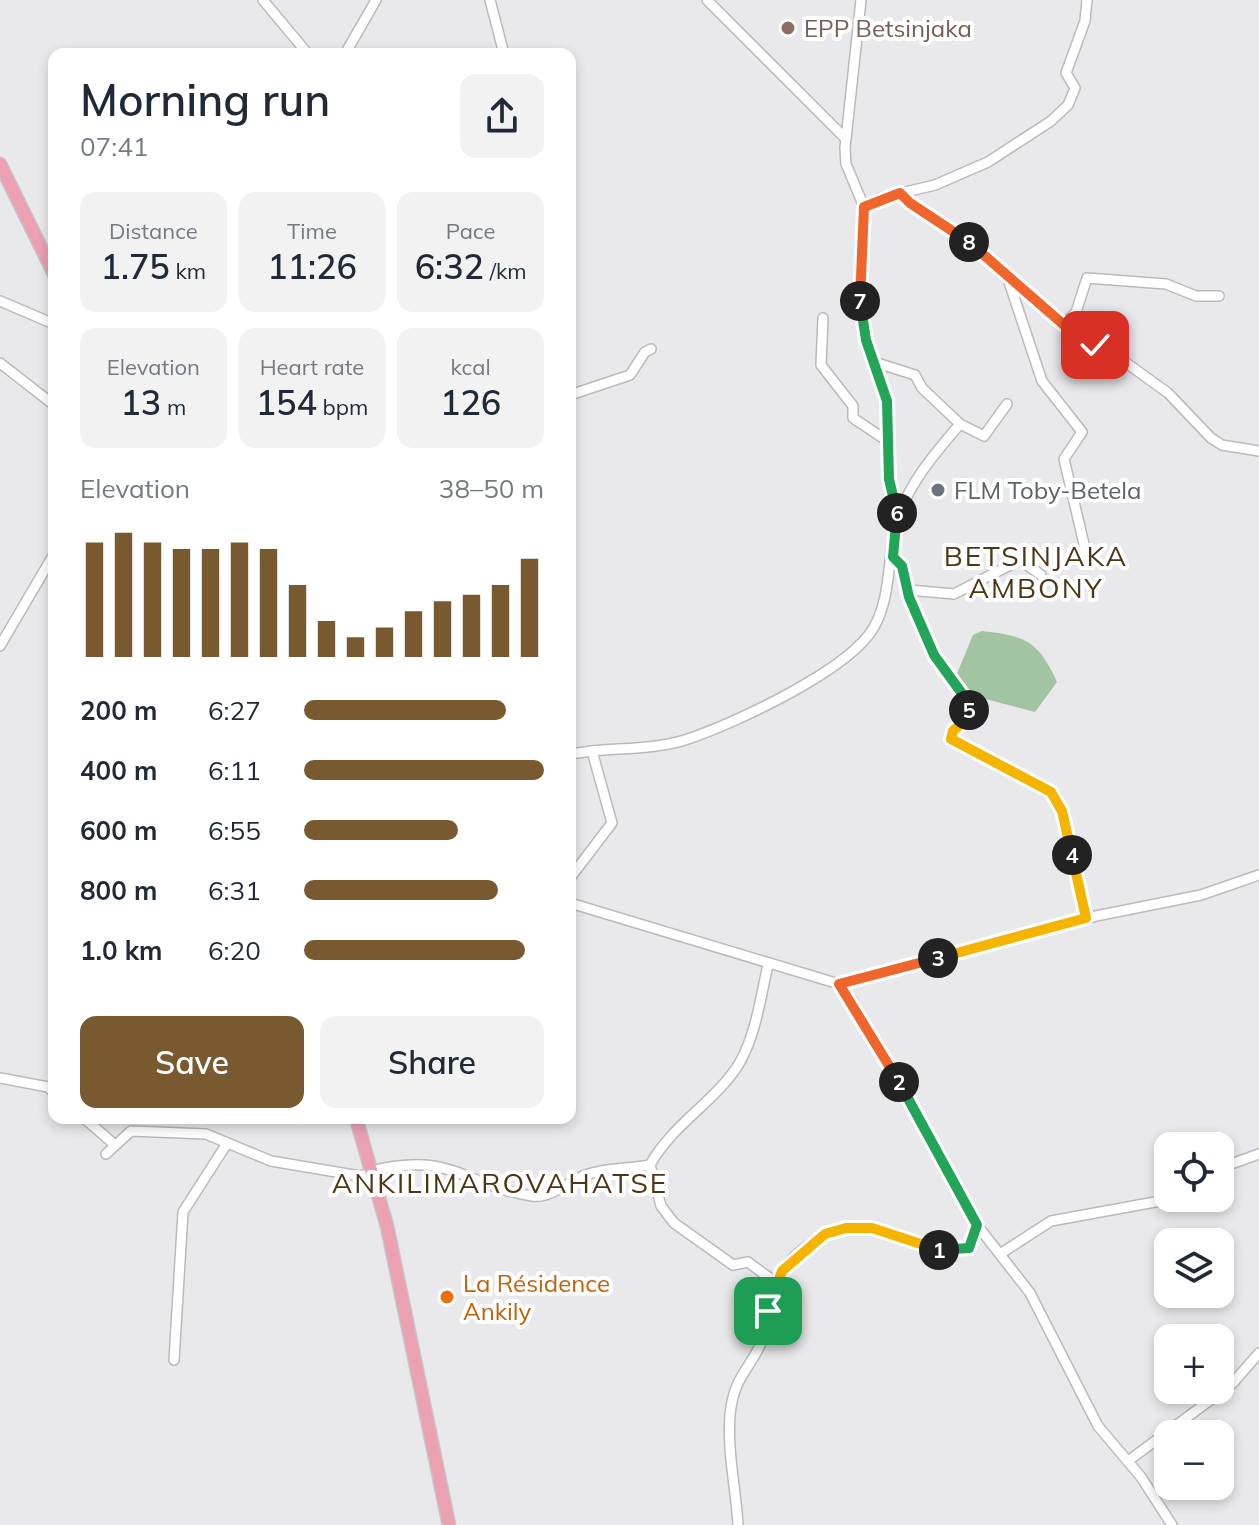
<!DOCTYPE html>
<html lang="en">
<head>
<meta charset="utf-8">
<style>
	body { margin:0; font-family:Mulish,sans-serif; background:#f2f2f3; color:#1f2937; height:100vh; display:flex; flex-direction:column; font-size:30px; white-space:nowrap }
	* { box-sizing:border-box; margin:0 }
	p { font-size:26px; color:#747a83 }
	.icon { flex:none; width:44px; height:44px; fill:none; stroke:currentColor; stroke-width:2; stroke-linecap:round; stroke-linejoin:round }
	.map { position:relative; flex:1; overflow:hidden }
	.details { position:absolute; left:48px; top:48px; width:528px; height:1076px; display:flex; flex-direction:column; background:#fff; border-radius:16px; box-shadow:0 4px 12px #0003 }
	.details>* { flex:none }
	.tools { position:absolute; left:1154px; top:1132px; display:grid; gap:16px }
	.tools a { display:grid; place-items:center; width:80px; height:80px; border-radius:16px; background:#fff; box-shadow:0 4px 12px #0003; font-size:40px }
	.pin { position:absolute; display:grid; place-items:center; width:68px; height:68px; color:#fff; margin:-34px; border-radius:16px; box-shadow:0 4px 12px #0006 }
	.km { position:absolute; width:40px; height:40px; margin:-20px; border-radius:50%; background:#222; color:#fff; font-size:22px; line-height:40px; text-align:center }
	.round { display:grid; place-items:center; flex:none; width:84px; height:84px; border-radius:16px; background:#f2f2f3 }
	.overview { display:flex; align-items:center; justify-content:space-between; height:136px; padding:0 32px }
	h1 { font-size:44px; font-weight:600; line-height:60px }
	.stats { display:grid; grid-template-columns:repeat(3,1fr); gap:12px; height:136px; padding:8px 32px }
	.stats div { display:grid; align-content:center; border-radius:16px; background:#f2f2f3; text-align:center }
	.stats b { font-size:34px; font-weight:600 }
	.stats small { font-size:22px; font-weight:400 }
	.stats p { font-size:22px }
	.chart { height:224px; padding:16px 32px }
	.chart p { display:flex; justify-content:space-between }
	.chart svg { width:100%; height:144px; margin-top:8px; stroke:#79592f; stroke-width:6 }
	.button { display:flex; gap:16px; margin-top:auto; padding:16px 32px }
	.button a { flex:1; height:92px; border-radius:16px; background:#79592f; color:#fff; font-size:32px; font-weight:600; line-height:92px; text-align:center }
	.button a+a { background:#f2f2f3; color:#1f2937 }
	ul { padding:0 32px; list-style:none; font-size:26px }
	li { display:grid; grid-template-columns:128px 96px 1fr; align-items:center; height:60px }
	li i { height:20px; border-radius:10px; background:#79592f }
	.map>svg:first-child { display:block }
	.green { fill:#a3c4a3 }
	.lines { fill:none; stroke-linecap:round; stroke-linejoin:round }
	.minor-casing { stroke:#bbb9bc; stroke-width:12 }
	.major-casing { stroke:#c5c5c6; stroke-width:15 }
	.minor { stroke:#fff; stroke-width:9 }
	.major { stroke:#eca1b3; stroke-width:12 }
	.split-1-casing { stroke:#fff; stroke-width:16 }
	.split-2-casing { stroke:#fff; stroke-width:16 }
	.split-3-casing { stroke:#fff; stroke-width:16 }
	.split-4-casing { stroke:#fff; stroke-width:16 }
	.split-5-casing { stroke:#fff; stroke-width:16 }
	.split-6-casing { stroke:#fff; stroke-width:16 }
	.split-7-casing { stroke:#fff; stroke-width:16 }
	.split-8-casing { stroke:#fff; stroke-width:16 }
	.split-9-casing { stroke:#fff; stroke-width:16 }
	.split-1 { stroke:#f5b400; stroke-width:10 }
	.split-2 { stroke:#22a559; stroke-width:10 }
	.split-3 { stroke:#f0652b; stroke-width:10 }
	.split-4 { stroke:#f5b400; stroke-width:10 }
	.split-5 { stroke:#f5b400; stroke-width:10 }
	.split-6 { stroke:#22a559; stroke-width:10 }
	.split-7 { stroke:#22a559; stroke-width:10 }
	.split-8 { stroke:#f0652b; stroke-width:10 }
	.split-9 { stroke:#f0652b; stroke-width:10 }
	.education-dot { fill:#8d6e63; stroke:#fff; stroke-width:3 }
	.worship-dot { fill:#6b7280; stroke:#fff; stroke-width:3 }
	.food-dot { fill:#e8710a; stroke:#fff; stroke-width:3 }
	.labels { text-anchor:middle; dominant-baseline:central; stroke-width:8; stroke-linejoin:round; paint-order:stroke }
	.education-label { font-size:24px; fill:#785e54; stroke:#fff; text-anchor:start }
	.worship-label { font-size:24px; fill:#5b616d; stroke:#fff; text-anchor:start }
	.food-label { font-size:24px; fill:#c56008; stroke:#fff; text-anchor:start }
	.quarter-label { font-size:28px; letter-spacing:2px; fill:#4e3613; stroke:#fff }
</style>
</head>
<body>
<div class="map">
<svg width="1259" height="1525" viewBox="0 0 1259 1525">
	<rect width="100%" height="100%" fill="#e9e8eb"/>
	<!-- green -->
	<path class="green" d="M982 631C1026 636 1038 641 1057 682L1035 712 970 695 956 676 973 635Z"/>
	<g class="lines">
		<defs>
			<g id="minor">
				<polyline points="263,0 308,54"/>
				<polyline points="490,0 504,54"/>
				<polyline points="707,0 845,138"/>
				<polyline points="861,0 845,148 846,164 864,207 860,308 866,340 887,401 889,479 897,518"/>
				<polyline points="345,54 376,0"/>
				<polyline points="900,193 925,214 977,248 1008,279 1064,325 1121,359 1168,393 1211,438 1222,445 1259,451"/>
				<polyline points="864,207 880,198 935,185 988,162 1051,121 1068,105 1075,88 1066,73 1085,21 1087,0"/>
				<polyline points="1008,279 1042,381 1082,432 1064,459 1087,557"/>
				<polyline points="0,301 54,324"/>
				<polyline points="823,318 821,365 853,406 853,418 889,442"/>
				<polyline points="1064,325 1076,312 1087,278 1166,284 1196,296 1219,296"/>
				<polyline points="874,362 915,375 922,388 960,424"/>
				<polyline points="0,363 54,405"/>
				<polyline points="570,395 630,375 645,352 651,349"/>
				<polyline points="893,557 902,566 909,597 934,655 966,699 970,713 953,731 951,739 1054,796 1062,811 1086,918"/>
				<polyline points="909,590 954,594 1020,560 1041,575"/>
				<polyline points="0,646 54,554"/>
				<polyline points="570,754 592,751"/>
				<path d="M570 878 612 823 592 751C622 748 659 749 688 739 735 723 850 670 874 627 892 595 887 555 897 521 908 484 936 452 960 424L984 436 1007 404"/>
				<polyline points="570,903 839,984 1086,918 1201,895 1259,875"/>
				<path d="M768 965C761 995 756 1034 740 1062 718 1100 672 1124 650 1165L661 1206 674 1223 733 1265 748 1262 775 1282"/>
				<polyline points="839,984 851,999 977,1225 1030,1293 1098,1426 1141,1477 1172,1525"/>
				<polyline points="0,1078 48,1087 54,1093"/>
				<polyline points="84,1118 115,1145"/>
				<polyline points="106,1154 131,1131 206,1134 271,1161 360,1176 371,1173"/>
				<polyline points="1220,1168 1259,1154"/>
				<path d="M371 1171C454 1151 461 1185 532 1196 548 1199 568 1183 583 1176 601 1168 629 1169 650 1165"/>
				<polyline points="1000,1254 1051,1221 1177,1198"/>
				<polyline points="174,1360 183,1212 226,1145"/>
				<polyline points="1128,1461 1232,1384 1259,1353"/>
				<path d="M738 1525C736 1490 727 1450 730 1415 734 1374 751 1370 763 1338 770 1321 769 1302 775 1284 784 1259 818 1234 844 1228 884 1220 922 1253 969 1248L977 1225"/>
			</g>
			<g id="major">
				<polyline points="0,164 54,274"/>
				<polyline points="356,1118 387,1226 449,1525"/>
			</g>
		</defs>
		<!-- minor casing -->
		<use href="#minor" class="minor-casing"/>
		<!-- major casing -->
		<use href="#major" class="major-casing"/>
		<!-- minor -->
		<use href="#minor" class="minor"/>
		<!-- major -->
		<use href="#major" class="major"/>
	</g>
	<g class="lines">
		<defs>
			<polyline id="split-1" points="768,1311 782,1271 825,1234 846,1228 872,1228 939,1250"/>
			<polyline id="split-2" points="899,1082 977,1225 969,1248 939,1250"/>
			<polyline id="split-3" points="899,1082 839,984 938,958"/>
			<polyline id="split-4" points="938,958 1086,918 1072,855"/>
			<polyline id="split-5" points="969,710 968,717 953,731 951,739 1051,792 1062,811 1072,855"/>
			<polyline id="split-6" points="897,513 893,557 902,566 909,597 934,655 966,699 969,710"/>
			<polyline id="split-7" points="860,301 866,340 887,401 889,479 897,513"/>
			<polyline id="split-8" points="860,301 864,207 900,193 910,203 969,242"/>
			<polyline id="split-9" points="969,242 1064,325 1095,345"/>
		</defs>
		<!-- split-1 casing -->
		<use href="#split-1" class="split-1-casing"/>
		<!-- split-2 casing -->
		<use href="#split-2" class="split-2-casing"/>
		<!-- split-3 casing -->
		<use href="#split-3" class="split-3-casing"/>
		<!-- split-4 casing -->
		<use href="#split-4" class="split-4-casing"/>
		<!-- split-5 casing -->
		<use href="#split-5" class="split-5-casing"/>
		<!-- split-6 casing -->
		<use href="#split-6" class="split-6-casing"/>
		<!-- split-7 casing -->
		<use href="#split-7" class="split-7-casing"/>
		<!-- split-8 casing -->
		<use href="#split-8" class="split-8-casing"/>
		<!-- split-9 casing -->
		<use href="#split-9" class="split-9-casing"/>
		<!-- split-1 -->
		<use href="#split-1" class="split-1"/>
		<!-- split-2 -->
		<use href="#split-2" class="split-2"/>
		<!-- split-3 -->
		<use href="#split-3" class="split-3"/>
		<!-- split-4 -->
		<use href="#split-4" class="split-4"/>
		<!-- split-5 -->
		<use href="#split-5" class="split-5"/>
		<!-- split-6 -->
		<use href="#split-6" class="split-6"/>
		<!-- split-7 -->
		<use href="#split-7" class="split-7"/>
		<!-- split-8 -->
		<use href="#split-8" class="split-8"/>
		<!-- split-9 -->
		<use href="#split-9" class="split-9"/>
	</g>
	<!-- markers -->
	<circle class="education-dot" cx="788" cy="28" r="8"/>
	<circle class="worship-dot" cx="938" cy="490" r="8"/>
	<circle class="food-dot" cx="447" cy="1297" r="8"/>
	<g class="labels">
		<!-- education labels -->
		<g class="education-label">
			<text x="804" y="28">EPP Betsinjaka</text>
		</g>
		<!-- worship labels -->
		<g class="worship-label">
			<text x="954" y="490">FLM Toby-Betela</text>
		</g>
		<!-- food labels -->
		<g class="food-label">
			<text x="463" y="1283">La Résidence<tspan x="463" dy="28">Ankily</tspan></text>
		</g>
		<!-- quarter labels -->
		<g class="quarter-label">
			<text x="1036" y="555">BETSINJAKA<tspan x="1036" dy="32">AMBONY</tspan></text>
			<text x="500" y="1182">ANKILIMAROVAHATSE</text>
		</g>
	</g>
</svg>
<div class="tools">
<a><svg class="icon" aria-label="locate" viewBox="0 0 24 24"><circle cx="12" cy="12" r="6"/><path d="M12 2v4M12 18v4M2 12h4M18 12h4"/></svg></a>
<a><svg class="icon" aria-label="layers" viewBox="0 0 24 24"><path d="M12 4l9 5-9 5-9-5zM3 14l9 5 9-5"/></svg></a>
<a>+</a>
<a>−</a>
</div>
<div class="pin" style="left:768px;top:1311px;background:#1e9e55"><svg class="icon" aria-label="arrive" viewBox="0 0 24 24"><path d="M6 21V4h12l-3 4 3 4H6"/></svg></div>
<div class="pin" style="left:1095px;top:345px;background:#d93025"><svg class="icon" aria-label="check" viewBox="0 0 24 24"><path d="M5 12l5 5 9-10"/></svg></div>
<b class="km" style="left:939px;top:1250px">1</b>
<b class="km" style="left:899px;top:1082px">2</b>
<b class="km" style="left:938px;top:958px">3</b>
<b class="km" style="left:1072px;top:855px">4</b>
<b class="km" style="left:969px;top:710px">5</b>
<b class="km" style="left:897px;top:513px">6</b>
<b class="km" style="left:860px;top:301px">7</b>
<b class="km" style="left:969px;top:242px">8</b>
<section class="details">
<div class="overview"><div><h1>Morning run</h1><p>07:41</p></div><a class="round"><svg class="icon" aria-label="share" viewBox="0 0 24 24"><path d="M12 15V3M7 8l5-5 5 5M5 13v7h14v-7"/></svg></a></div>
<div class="stats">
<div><p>Distance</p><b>1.75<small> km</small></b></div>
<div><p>Time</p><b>11:26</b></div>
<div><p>Pace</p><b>6:32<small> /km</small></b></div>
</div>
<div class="stats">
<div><p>Elevation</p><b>13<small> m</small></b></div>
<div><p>Heart rate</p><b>154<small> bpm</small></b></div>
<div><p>kcal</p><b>126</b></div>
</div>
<div class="chart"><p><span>Elevation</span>38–50 m</p>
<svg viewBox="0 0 160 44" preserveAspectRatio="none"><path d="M5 44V9M15 44V6M25 44V9M35 44V11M45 44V11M55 44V9M65 44V11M75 44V22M85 44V33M95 44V38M105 44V35M115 44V30M125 44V27M135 44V25M145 44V22M155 44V14"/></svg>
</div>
<ul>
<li><b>200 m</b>6:27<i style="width:84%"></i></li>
<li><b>400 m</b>6:11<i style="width:100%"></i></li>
<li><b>600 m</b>6:55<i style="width:64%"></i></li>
<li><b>800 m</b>6:31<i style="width:81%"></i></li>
<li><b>1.0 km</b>6:20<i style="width:92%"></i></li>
</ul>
<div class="button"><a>Save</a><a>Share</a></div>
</section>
</div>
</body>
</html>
